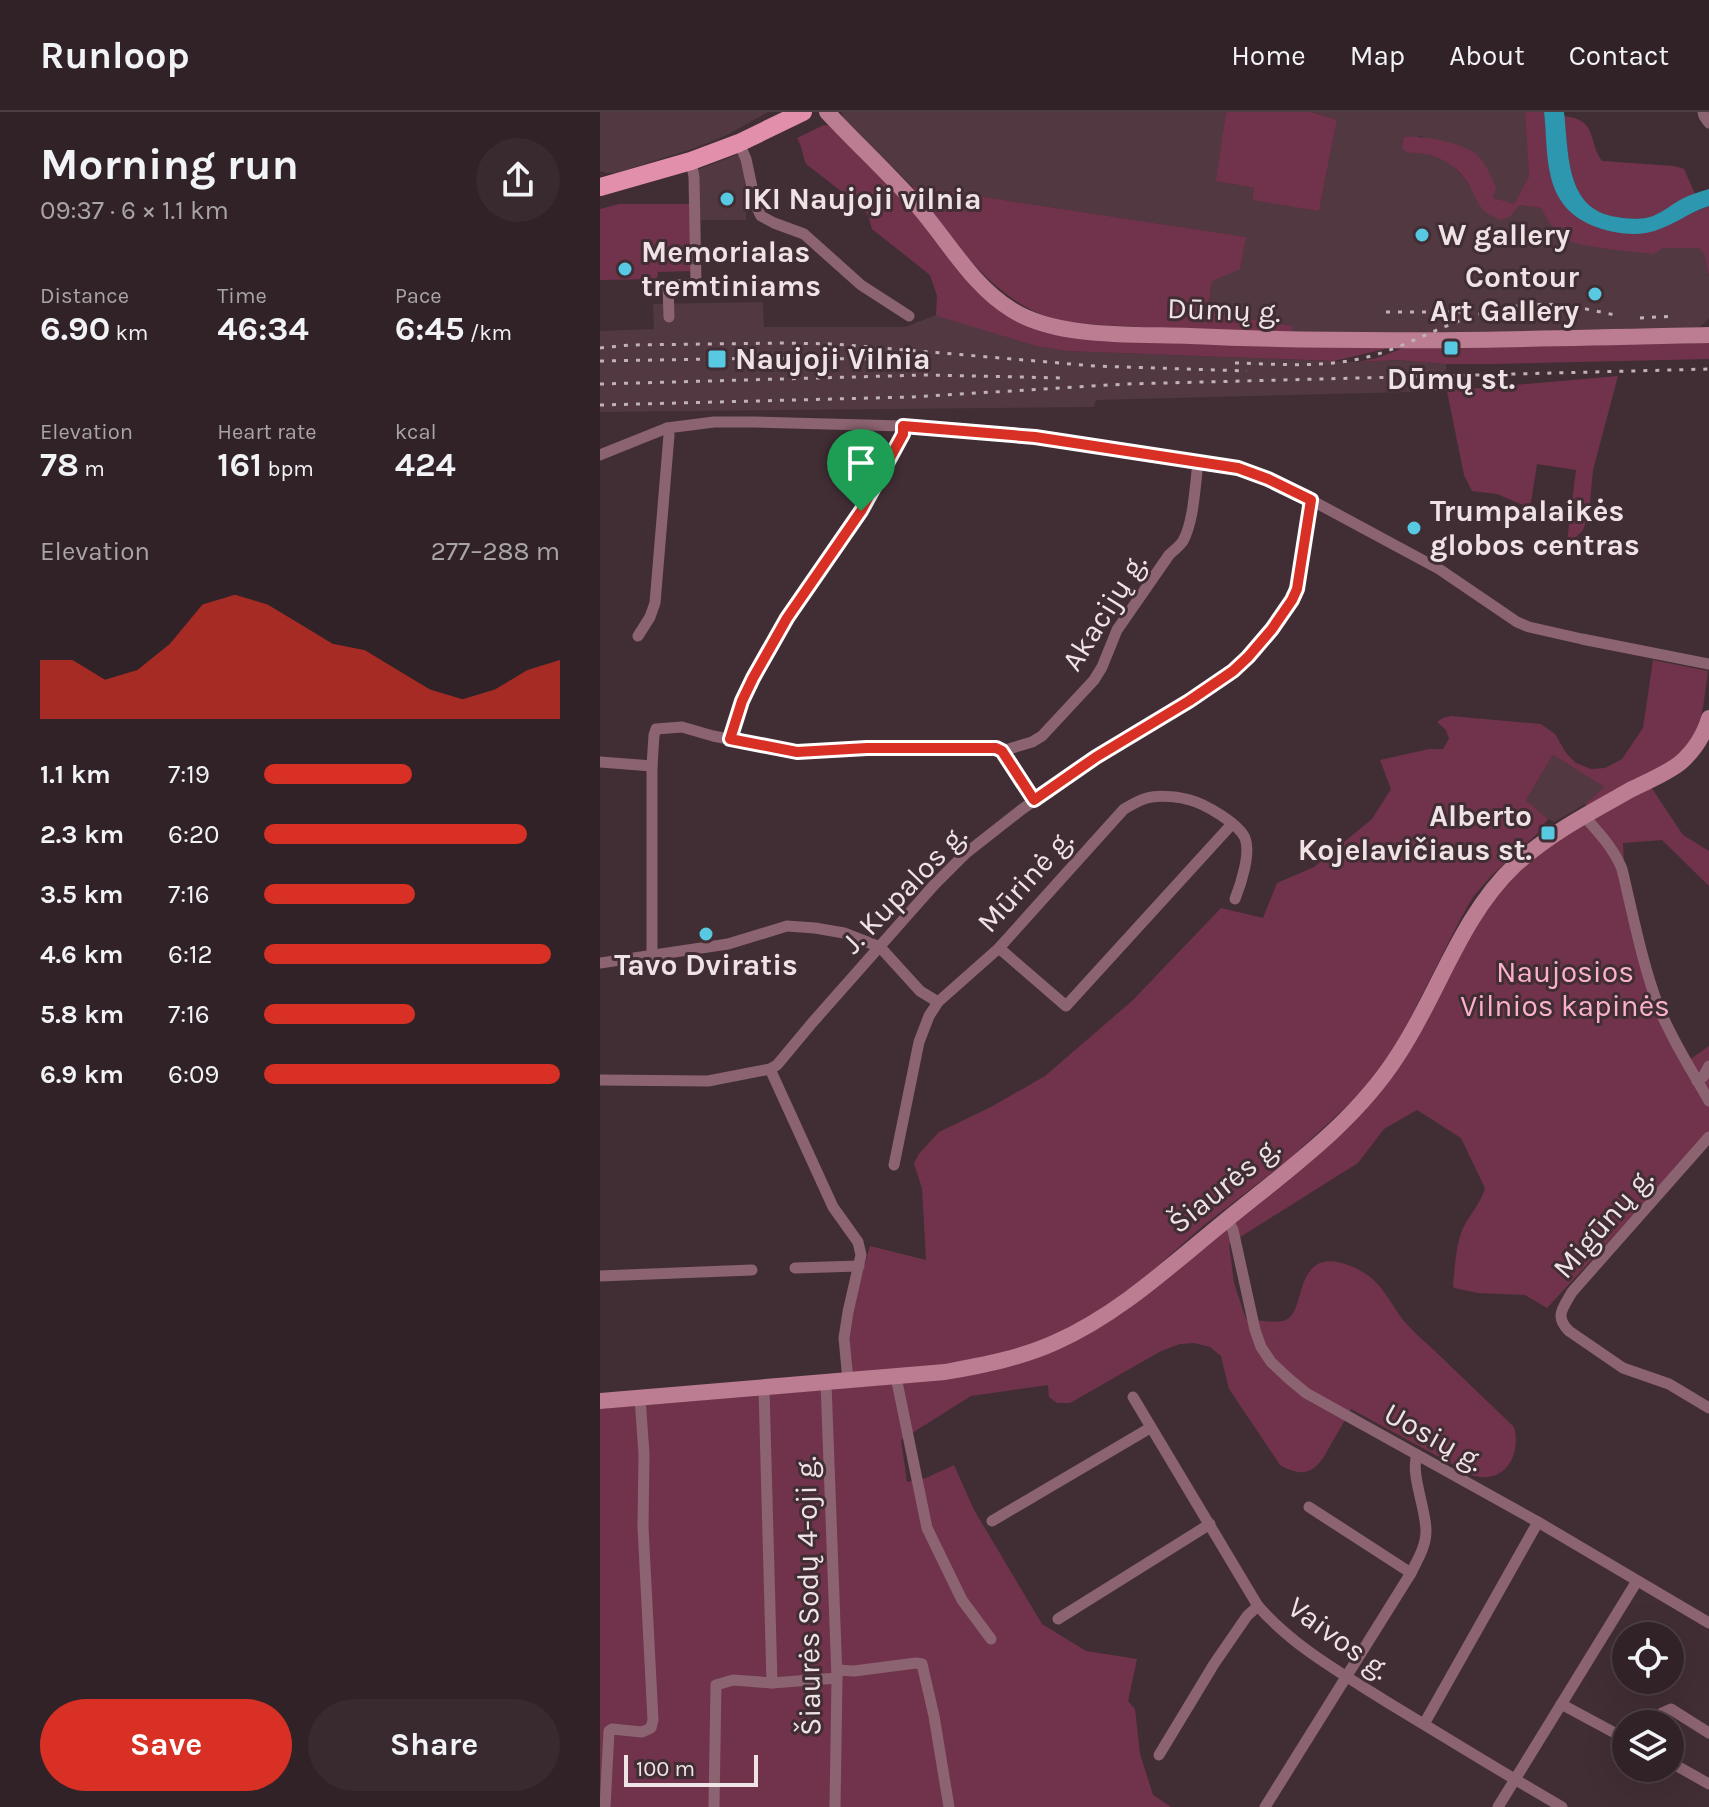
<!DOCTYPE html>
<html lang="en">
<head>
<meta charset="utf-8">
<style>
	body { margin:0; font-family:Karla,sans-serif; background:#392a2f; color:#f1f3f6; height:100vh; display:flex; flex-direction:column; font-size:30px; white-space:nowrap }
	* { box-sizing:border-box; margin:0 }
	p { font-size:26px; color:#a8a4a7 }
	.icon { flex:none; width:44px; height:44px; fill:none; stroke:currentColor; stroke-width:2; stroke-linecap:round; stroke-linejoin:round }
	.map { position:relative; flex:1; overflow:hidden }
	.details { display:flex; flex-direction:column; background:#312227; width:600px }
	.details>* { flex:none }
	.tools { position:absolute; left:1012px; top:1510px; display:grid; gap:16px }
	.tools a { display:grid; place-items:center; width:72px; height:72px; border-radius:50%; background:#312227; box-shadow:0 8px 32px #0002,0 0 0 2px #4c3f44; font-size:40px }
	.scale { position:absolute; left:24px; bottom:20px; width:134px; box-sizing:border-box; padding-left:8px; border:4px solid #efe3e6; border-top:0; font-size:22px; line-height:28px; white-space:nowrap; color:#efe3e6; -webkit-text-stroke:6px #412e34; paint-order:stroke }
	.pin { position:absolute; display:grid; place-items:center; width:68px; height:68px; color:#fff; margin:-82px -34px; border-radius:50% 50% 50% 0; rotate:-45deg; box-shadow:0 0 8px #0007 }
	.pin .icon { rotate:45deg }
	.round { display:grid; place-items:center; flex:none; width:84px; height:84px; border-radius:42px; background:#392a2f }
	.headline { display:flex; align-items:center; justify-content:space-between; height:136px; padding:0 40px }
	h1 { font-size:44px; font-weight:700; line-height:60px }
	.metrics { display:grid; grid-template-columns:repeat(3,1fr); gap:12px; height:136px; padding:8px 40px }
	.metrics div { display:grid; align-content:center }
	.metrics b { font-size:34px; font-weight:700 }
	.metrics small { font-size:22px; font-weight:400 }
	.metrics p { font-size:22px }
	.chart { height:224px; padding:16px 40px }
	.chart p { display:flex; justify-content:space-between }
	.chart svg { width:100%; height:144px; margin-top:8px; fill:#d93025; opacity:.7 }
	.button { display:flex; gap:16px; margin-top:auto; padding:16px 40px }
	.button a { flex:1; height:92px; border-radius:48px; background:#d93025; color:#fff; font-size:32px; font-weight:700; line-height:92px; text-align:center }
	.button a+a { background:#392a2f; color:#f1f3f6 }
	ul { padding:0 40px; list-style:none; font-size:26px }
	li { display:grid; grid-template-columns:128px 96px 1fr; align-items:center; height:60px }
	li i { height:20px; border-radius:10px; background:#d93025 }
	header { display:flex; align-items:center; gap:48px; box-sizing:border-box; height:112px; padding:0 40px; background:#312227; border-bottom:2px solid #4c3f44 }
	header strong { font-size:38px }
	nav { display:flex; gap:44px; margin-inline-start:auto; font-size:28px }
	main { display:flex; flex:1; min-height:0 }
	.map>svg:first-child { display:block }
	.built { fill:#523841 }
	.green { fill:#71334b }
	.water { fill:#2c97ae }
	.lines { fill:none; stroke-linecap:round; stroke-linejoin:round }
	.street { stroke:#8c6371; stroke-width:11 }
	.secondary { stroke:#bc7c92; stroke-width:16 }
	.primary { stroke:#e28fac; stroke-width:18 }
	.rail { stroke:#c0b2b6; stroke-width:3; stroke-dasharray:4 8; stroke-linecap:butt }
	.route-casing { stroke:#fff; stroke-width:16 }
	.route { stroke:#d93025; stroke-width:10 }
	.poi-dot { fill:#58c9e3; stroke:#412e34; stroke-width:3 }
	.labels { text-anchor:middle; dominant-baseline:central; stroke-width:6; stroke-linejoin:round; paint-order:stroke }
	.poi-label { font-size:30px; font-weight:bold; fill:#efe3e6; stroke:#412e34; text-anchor:start }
	.street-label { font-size:30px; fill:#efe3e6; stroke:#412e34 }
	.park-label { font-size:30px; fill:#fbb1c9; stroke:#412e34 }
</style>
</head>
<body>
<header>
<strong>Runloop</strong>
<nav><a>Home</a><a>Map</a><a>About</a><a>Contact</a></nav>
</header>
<main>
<section class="details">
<div class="headline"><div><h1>Morning run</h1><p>09:37 · 6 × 1.1 km</p></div><a class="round"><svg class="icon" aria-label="share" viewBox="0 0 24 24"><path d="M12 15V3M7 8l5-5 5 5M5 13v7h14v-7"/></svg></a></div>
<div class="metrics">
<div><p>Distance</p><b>6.90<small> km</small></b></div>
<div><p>Time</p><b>46:34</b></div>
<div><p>Pace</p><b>6:45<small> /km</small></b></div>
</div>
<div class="metrics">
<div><p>Elevation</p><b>78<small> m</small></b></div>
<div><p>Heart rate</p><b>161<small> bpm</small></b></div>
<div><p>kcal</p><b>424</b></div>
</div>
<div class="chart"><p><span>Elevation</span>277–288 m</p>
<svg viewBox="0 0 160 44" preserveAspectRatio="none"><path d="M0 44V26L10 26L20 32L30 29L40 21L50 9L60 6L70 9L80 15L90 21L100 23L110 29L120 35L130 38L140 35L150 29L160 26V44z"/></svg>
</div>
<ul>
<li><b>1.1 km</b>7:19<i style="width:50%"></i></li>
<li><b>2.3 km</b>6:20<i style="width:89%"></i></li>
<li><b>3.5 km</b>7:16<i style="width:51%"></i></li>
<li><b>4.6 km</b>6:12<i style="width:97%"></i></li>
<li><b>5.8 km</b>7:16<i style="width:51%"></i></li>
<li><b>6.9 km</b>6:09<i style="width:100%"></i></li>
</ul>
<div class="button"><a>Save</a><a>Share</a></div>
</section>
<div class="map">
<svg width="1109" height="1695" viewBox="0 0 1109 1695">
	<rect width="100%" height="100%" fill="#412e34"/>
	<!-- built -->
	<g class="built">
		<polygon points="0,0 168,0 125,24 95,36 16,61 7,61 0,59"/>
		<polygon points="242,0 626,0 617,69 654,76 652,87 719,99 737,8 711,0 925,0 929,64 914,92 908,91 892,86 872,39 819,24 802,36 807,41 818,40 839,45 850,51 865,67 886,101 911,104 919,93 941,96 956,119 964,127 979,131 1099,136 1104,140 1109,164 1109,206 1100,215 851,221 691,223 692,214 607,200 612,169 645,125 312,74 243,6"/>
		<polygon points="144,40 146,108 91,108 89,61"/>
		<polygon points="163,190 164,215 305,215 336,203 436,234 467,239 757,250 796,248 846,252 847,279 496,288 494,295 0,300 0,219 54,217 53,192"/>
		<polygon points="953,643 1004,675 985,692 954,710 948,707 926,688"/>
	</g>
	<!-- green -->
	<g class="green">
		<polygon points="626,0 711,0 737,8 719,99 652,88 654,76 616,69"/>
		<path d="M925 0H944L950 62 955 76 963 91 998 116 1031 122 1046 121 1109 94V164L1104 141 1099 136H1063L1053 142C1034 140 978 135 964 127 954 121 947 106 941 96L919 93 911 104 901 108C895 105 888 103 884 99 877 91 873 80 868 71 854 50 832 39 807 41L802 36 804 25C821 23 857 30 872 39 884 47 891 63 896 76L893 86 914 92 929 64Z"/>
		<path d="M964 4C999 8 987 29 1002 49L1074 54 1084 57 1095 82C1080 88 1067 100 1051 105 1040 108 1027 106 1015 105 966 98 969 42 964 4Z"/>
		<path d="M224 13 230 14 423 212 789 236 734 249 467 239 436 234 340 205 336 203 337 184 330 163 272 117 268 103 259 93 206 52C202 42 203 36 197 26Z"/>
		<path d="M312 74 646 125 640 157 612 169 607 200 693 214 691 223 483 212C470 210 458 209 446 204 387 183 349 121 312 74Z"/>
		<polygon points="19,92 90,92 93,159 58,160 57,167 0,168 0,97"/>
		<polygon points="1109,231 1109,247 892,252 846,252 796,248 758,250 777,246 806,235"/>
		<polygon points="1018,264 993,358 989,401 983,418 976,425 967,429 976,358 937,352 930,396 897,382 872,379 864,363 847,279"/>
		<path d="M1053 548 1108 559C1105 579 1104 602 1095 621 1078 655 1021 677 987 694L985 692 1004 675 953 643 926 688 948 707 938 721 893 762 873 785 861 806 796 934 760 982 687 1049 604 1113 542 1168 483 1209 463 1219 418 1237 349 1253 251 1262 249 1209 270 1134 326 1148 322 1076 314 1052 318 1043 339 1020 391 995 445 964 532 889 621 796 663 806 677 771 714 755 772 707 791 677 780 648 829 637H843L849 627 846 618 837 610 843 606 851 604 941 612 955 622 966 641 976 651 991 657 1005 656 1022 647 1043 616Z"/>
		<path d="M1051 675 1083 723 1109 739V774L1062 728 1023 731 1024 753 1054 867 1069 910 1089 948 1109 934V1021L947 1196 925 1183 878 1181 854 1176 853 1172C855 1154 856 1132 863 1116 870 1102 881 1091 885 1076L861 1026 817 998 784 1017 758 1051 629 1132 634 1171 646 1207C658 1208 672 1211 683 1209 702 1205 696 1169 715 1154 729 1143 753 1154 766 1162 784 1174 791 1193 804 1209 814 1221 828 1232 839 1243 864 1267 889 1291 914 1315 920 1334 912 1363 887 1365 883 1366 879 1364 874 1364L751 1297C744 1309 738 1321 731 1332 718 1357 708 1369 680 1353L629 1277 621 1244 610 1235 594 1231 580 1232 561 1239 470 1291H457L449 1285 448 1273 371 1284 301 1328 307 1370 326 1366 354 1353 374 1398 442 1512 486 1539 537 1547 528 1589 535 1597 540 1642 553 1683 571 1695H0V1297L293 1272 402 1256 445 1242 750 1011 880 804 919 757 962 723Z"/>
	</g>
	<!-- water -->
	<path class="water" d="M944 0H964C969 41 965 98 1017 105 1029 107 1042 108 1053 104 1063 100 1071 93 1080 88 1089 83 1099 80 1109 77V94C1087 101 1069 117 1046 121 1028 124 1008 120 991 113 942 91 949 45 944 0Z"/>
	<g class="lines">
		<!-- street -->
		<g class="street">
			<polyline points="1103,0 1104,4 1109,11"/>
			<polyline points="139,31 146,47 156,94 161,104 174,111 204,122 261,173 309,204"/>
			<polyline points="69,205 68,173 96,172 94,65 91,49"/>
			<polyline points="0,343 67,316 114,310 154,310 303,314 362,318 435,325 638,356 668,367 711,388 839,457 917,510 929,515 982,527 1109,552"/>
			<polyline points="38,524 50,505 55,491 69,323 67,316"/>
			<path d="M130 627C149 547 214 470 259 403 276 378 288 349 303 322V314"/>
			<polyline points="402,639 434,688"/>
			<polyline points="0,650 52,654"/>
			<path d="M984 704C999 721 1013 735 1022 757 1033 803 1042 851 1059 896 1073 930 1091 957 1109 989"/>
			<polyline points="399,836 466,894 632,712"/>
			<path d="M52 844V654L54 623 56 617 82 615 113 624 197 640 267 636 388 635 396 636 402 639 432 630 442 624 494 568 502 555 517 518 569 443C574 438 579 435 583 429 594 409 595 373 598 351"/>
			<polyline points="0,851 128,832 187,814 215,816 244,821 280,835 320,879 338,890"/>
			<polyline points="170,957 233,1095 258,1130 261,1143 248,1200 244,1226 248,1269"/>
			<polyline points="0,968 108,969 170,957 177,953 212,911 334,773 365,742 421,698 496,645 589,589 633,559 648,545 672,517 695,482 702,452 711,388"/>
			<polyline points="1097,969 1103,965 1109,954"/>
			<path d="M1109 1025 972 1180C963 1196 954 1204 969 1219L1023 1256 1069 1272 1109 1296"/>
			<path d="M294 1053 319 930 329 904 338 890 399 836 524 697C533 692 542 686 552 685 562 683 580 685 590 688 605 692 638 711 645 726 651 741 641 772 635 787"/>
			<polyline points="627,1107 633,1118 655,1218 661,1235 671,1250 688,1266 706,1281 938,1410 1109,1511"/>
			<polyline points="195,1156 259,1154"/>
			<polyline points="0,1164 152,1158"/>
			<polyline points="296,1265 327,1416 362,1488 391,1527"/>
			<polyline points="226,1271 237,1566 235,1695"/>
			<polyline points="164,1276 172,1571"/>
			<path d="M533 1285 658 1494C694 1535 741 1561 787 1590 845 1625 903 1661 962 1695"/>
			<polyline points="709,1395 811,1461"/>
			<polyline points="392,1409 550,1316"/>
			<polyline points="458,1507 610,1412"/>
			<polyline points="237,1558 254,1559 316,1551 322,1552 334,1604 349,1695"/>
			<polyline points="961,1592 1026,1627"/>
			<polyline points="824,1612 938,1410"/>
			<polyline points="1056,1612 1062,1601 1071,1597 1109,1621"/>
			<polyline points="559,1643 614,1552 647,1504 658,1494"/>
			<polyline points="1070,1650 1109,1672"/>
			<polyline points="5,1695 9,1619 12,1617 42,1620 51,1616 53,1608 43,1415 44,1342 40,1286"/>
			<polyline points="114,1695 116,1573 133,1568 172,1571 237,1566"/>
			<path d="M665 1695 811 1461C818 1447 826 1434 826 1419 826 1397 810 1361 817 1343"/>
			<polyline points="898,1695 1037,1469"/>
		</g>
		<!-- secondary -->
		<g class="secondary">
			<path d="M227 0C256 31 287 60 315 91 347 127 371 173 412 198 459 227 535 222 590 224 763 232 936 227 1109 223"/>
			<path d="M0 1289 345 1260C384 1253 421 1246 456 1230 519 1202 571 1153 624 1110 686 1059 754 1012 798 943 839 881 860 805 915 753 950 721 991 700 1032 677 1048 669 1066 662 1080 651 1094 639 1104 623 1109 606"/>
		</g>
		<!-- primary -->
		<polyline class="primary" points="0,75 91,49 139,31 203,0"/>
		<!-- rail -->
		<g class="rail">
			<polyline points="786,200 868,200"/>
			<polyline points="1040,206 1076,204"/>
			<polyline points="0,236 30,233 185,231 235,232 495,254 647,259"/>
			<polyline points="0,249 170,246 281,247"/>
			<path d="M635 251C677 252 722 256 763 246 795 239 823 223 854 211 887 197 926 190 962 193 980 195 998 200 1016 203"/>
			<polyline points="0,272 325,263 465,266"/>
			<polyline points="0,293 311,285 526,272 1109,257"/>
		</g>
	</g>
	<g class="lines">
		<defs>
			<polygon id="route" points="303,314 435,325 638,356 668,367 711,388 697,477 692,488 672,517 648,545 633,559 589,589 496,645 434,688 402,639 396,636 267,636 197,640 130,627 142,589 153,566 187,506 261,399 303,322"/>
		</defs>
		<!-- route casing -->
		<use href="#route" class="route-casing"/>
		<!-- route -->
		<use href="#route" class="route"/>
	</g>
	<!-- markers -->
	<g class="poi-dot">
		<circle cx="127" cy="87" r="8"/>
		<circle cx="822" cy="123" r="8"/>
		<circle cx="25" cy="157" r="8"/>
		<circle cx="995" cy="182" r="8"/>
		<rect x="843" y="228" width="16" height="16" rx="4"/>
		<rect x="107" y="237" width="20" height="20" rx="4"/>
		<circle cx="814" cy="416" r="8"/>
		<rect x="940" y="713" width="16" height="16" rx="4"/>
		<circle cx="106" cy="822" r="8"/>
	</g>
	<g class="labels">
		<!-- poi labels -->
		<g class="poi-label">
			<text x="143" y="87">IKI Naujoji vilnia</text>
			<text x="838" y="123">W gallery</text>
			<text x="41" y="140">Memorialas<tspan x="41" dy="34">tremtiniams</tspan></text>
			<text x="979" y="165" text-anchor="end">Contour<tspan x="979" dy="34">Art Gallery</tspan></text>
			<text x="135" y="247">Naujoji Vilnia</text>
			<text x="851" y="267" text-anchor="middle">Dūmų st.</text>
			<text x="830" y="399">Trumpalaikės<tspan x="830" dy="34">globos centras</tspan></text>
			<text x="932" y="704" text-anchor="end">Alberto<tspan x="932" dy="34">Kojelavičiaus st.</tspan></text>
			<text x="106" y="853" text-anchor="middle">Tavo Dviratis</text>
		</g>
		<!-- street labels -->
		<g class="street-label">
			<text transform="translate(624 198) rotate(2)">Dūmų g.</text>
			<text transform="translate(504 500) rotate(-58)">Akacijų g.</text>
			<text transform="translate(425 769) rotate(-48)">Mūrinė g.</text>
			<text transform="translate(304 777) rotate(-46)">J. Kupalos g.</text>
			<text transform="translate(624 1073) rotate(-39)">Šiaurės g.</text>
			<text transform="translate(1003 1111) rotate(-49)">Migūnų g.</text>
			<text transform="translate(834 1325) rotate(29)">Uosių g.</text>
			<text transform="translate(208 1484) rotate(-91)">Šiaurės Sodų 4-oji g.</text>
			<text transform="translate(739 1526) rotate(36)">Vaivos g.</text>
		</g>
		<!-- park labels -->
		<g class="park-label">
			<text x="965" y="860">Naujosios<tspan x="965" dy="34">Vilnios kapinės</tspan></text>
		</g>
	</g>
</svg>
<div class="tools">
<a><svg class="icon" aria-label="locate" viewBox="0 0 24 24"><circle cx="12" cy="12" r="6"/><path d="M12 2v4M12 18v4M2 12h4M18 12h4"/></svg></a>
<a><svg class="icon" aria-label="layers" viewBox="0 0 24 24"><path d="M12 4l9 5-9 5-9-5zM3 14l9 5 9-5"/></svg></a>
</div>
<div class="scale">100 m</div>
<div class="pin" style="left:261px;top:399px;background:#1e9e55"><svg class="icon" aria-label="arrive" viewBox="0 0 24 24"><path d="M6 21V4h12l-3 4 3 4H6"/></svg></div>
</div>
</main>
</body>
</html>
